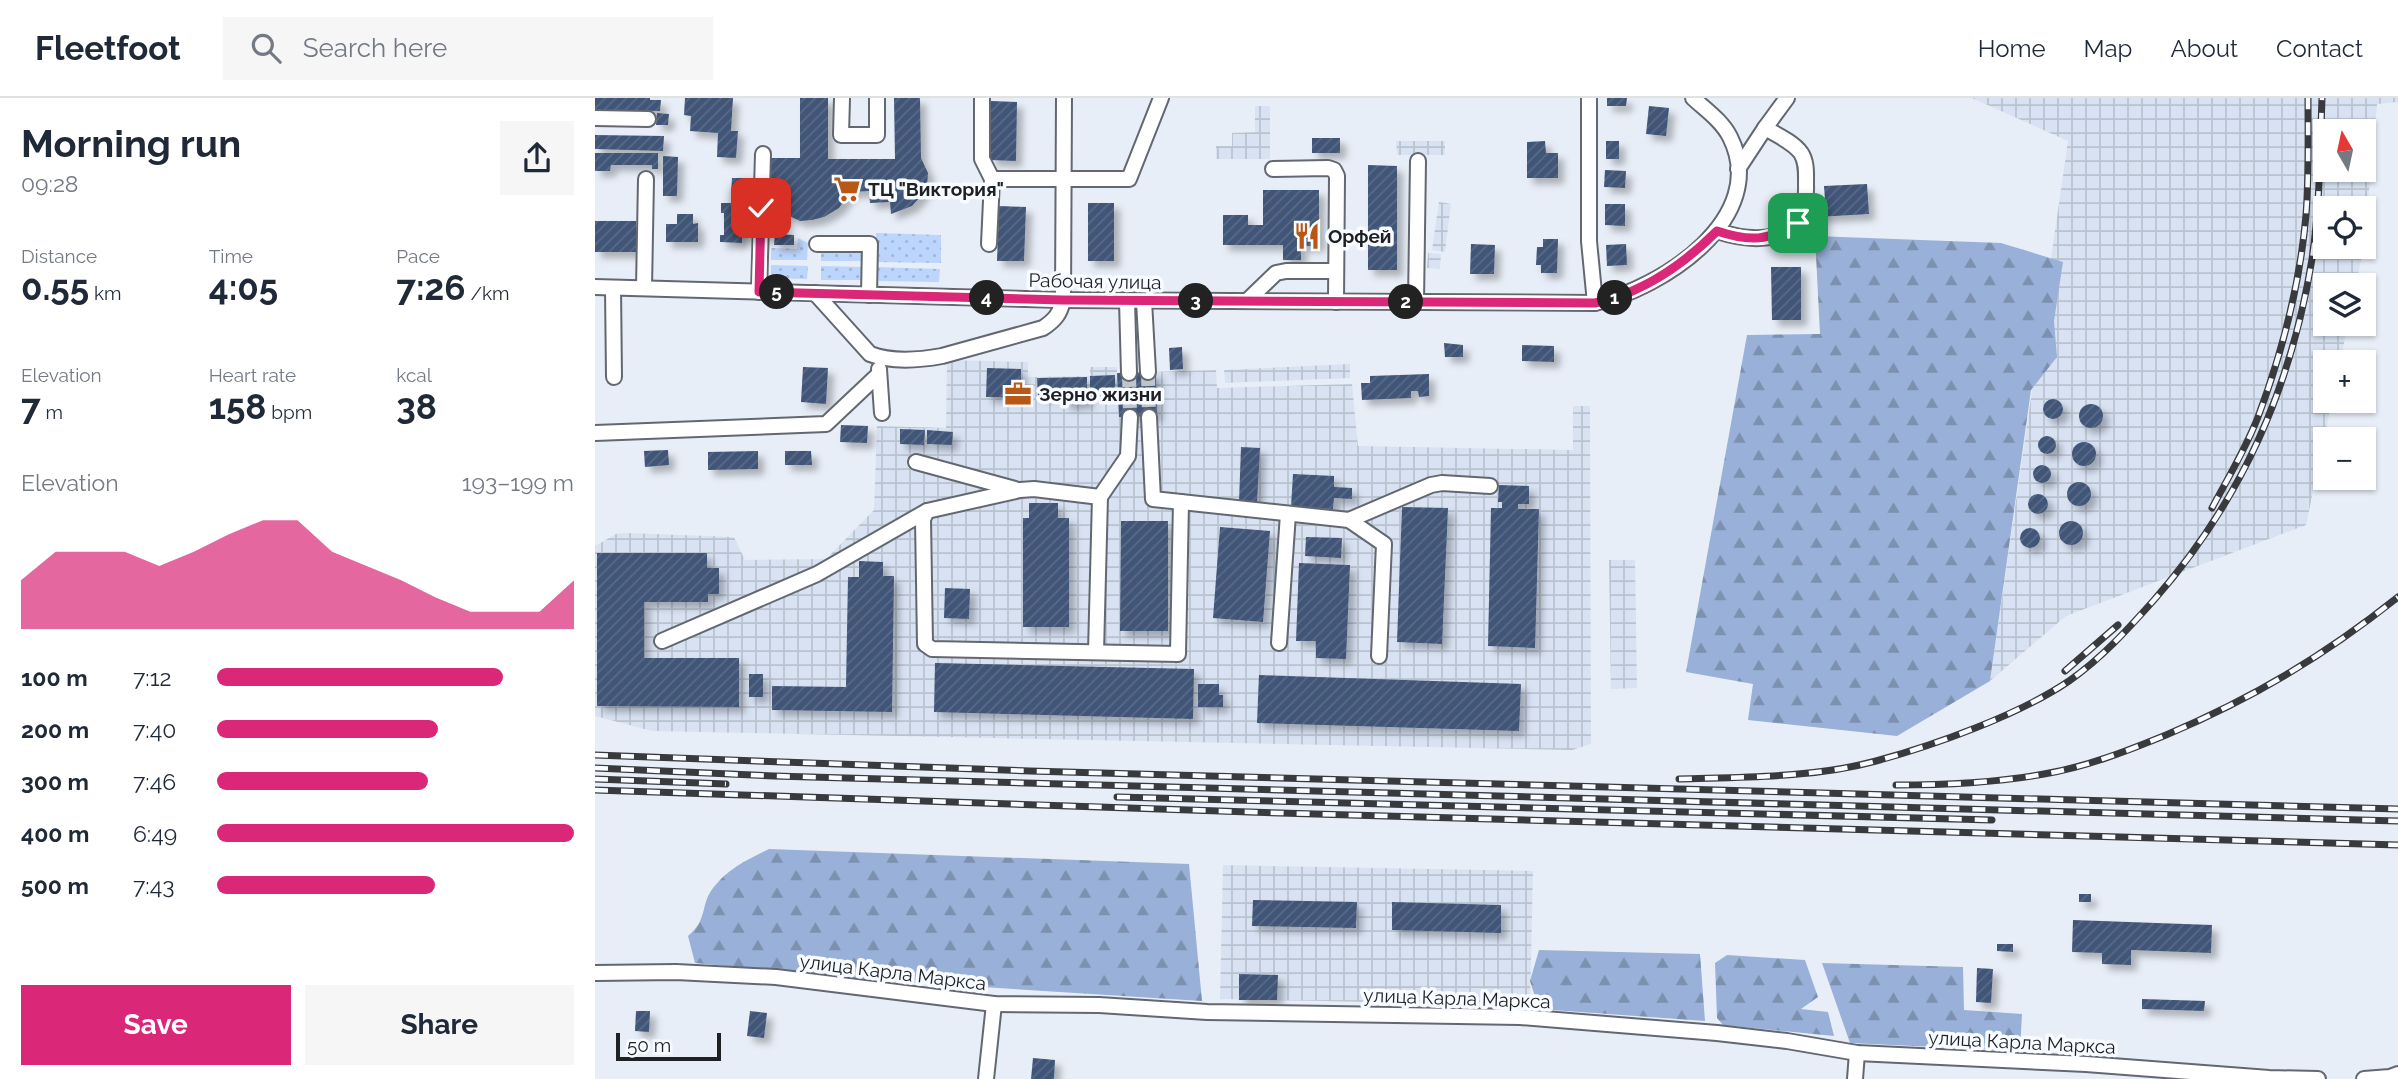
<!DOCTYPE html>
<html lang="en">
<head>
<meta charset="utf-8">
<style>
	body { margin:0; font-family:Raleway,sans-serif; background:#f6f6f7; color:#1f2937; height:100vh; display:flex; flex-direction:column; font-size:26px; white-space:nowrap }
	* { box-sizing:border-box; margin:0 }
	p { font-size:23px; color:#747a83 }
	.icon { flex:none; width:38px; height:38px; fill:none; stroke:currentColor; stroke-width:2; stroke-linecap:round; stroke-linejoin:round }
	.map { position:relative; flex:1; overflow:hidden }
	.side { display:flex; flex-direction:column; background:#fff; width:595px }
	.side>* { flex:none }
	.needle { width:46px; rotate:351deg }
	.buttons { position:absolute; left:1718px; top:21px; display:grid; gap:14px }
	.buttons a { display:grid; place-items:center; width:63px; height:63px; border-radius:0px; background:#fff; box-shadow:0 2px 5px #0004; font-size:35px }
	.scale { position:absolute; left:21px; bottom:18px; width:105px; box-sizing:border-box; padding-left:7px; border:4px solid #1e2023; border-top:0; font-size:19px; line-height:24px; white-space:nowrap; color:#1e2023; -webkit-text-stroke:5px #f8fbff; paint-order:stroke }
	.pin { position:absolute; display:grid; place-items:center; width:60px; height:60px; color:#fff; margin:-30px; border-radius:14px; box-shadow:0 4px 10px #0006 }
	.km { position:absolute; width:35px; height:35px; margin:-18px; border-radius:50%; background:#222; color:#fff; font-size:19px; line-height:35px; text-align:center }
	.round { display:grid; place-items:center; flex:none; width:74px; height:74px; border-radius:0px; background:#f6f6f7 }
	.headline { display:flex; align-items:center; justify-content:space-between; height:119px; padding:0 21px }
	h1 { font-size:38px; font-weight:700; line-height:52px }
	.metrics { display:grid; grid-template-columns:repeat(3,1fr); gap:10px; height:119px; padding:7px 21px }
	.metrics div { display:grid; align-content:center }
	.metrics b { font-size:35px; font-weight:700 }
	.metrics small { font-size:19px; font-weight:400 }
	.metrics p { font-size:19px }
	.chart { height:196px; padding:14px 21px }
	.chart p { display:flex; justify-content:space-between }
	.chart svg { width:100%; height:126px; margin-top:7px; fill:#db2777; opacity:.7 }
	.cta { display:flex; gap:14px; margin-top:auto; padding:14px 21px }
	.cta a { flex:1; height:80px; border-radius:0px; background:#db2777; color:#fff; font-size:28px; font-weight:700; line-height:80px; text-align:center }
	.cta a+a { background:#f6f6f7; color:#1f2937 }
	ul { padding:0 21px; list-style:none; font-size:23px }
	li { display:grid; grid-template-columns:112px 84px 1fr; align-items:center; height:52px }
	li i { height:18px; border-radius:9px; background:#db2777 }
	header { display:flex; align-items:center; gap:42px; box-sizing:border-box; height:98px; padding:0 35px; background:#fff; border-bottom:2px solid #e0e1e3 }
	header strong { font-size:33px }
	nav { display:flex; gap:38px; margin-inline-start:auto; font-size:24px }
	.search { width:490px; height:63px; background:#f6f6f7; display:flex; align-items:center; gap:18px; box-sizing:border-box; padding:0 24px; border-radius:0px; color:#747a83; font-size:26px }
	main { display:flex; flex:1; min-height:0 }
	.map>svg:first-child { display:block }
	.industrial { fill:url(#industrial-grid); fill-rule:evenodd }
	.grass { fill:url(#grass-dots) }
	.forest { fill:url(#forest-firs) }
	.building { fill:url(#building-hatch); filter:url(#shadow) }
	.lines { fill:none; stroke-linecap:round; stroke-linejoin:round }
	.minor-tunnel { stroke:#c0c5cd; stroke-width:14; stroke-dasharray:14 7; stroke-linecap:butt }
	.minor-casing { stroke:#636870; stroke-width:18 }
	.minor { stroke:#fff; stroke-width:14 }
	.rail-casing { stroke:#383a3e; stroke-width:7 }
	.rail { stroke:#f8fbff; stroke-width:4.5; stroke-dasharray:13; stroke-linecap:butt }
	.route-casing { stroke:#fff; stroke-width:14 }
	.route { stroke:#db2777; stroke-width:9 }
	.labels { text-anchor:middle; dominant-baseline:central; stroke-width:7; stroke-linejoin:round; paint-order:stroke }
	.poi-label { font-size:19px; font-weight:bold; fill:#1e2023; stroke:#f8fbff; text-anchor:start }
	.street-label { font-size:19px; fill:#1e2023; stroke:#f8fbff }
</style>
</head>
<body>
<header>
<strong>Fleetfoot</strong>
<div class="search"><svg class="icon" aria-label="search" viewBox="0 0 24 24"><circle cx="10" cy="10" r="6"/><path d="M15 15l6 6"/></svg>Search here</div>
<nav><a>Home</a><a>Map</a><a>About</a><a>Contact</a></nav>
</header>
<main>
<section class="side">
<div class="headline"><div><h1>Morning run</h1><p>09:28</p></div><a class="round"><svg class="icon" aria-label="share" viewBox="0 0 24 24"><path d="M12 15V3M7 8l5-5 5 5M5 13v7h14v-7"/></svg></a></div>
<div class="metrics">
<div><p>Distance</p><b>0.55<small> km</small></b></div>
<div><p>Time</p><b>4:05</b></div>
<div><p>Pace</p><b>7:26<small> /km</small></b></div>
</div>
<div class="metrics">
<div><p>Elevation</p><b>7<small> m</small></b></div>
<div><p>Heart rate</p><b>158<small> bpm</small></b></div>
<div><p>kcal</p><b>38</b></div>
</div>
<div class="chart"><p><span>Elevation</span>193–199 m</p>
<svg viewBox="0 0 160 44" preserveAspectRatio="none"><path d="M0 44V27L10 17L20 17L30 17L40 22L50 17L60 11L70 6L80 6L90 17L100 22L110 27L120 33L130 38L140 38L150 38L160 27V44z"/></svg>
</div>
<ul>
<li><b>100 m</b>7:12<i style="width:80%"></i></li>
<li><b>200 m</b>7:40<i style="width:62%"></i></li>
<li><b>300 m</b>7:46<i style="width:59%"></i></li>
<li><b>400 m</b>6:49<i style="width:100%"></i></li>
<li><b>500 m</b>7:43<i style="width:61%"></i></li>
</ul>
<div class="cta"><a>Save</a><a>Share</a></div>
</section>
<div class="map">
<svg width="1803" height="981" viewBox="0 0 1803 981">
	<defs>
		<pattern id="industrial-grid" width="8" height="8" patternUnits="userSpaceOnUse" patternTransform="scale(1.75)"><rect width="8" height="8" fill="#d8e2f2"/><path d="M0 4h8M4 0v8" fill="none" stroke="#b9c2cf"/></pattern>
		<pattern id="grass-dots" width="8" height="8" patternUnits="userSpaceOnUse" patternTransform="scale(1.75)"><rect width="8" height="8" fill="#bcd5fd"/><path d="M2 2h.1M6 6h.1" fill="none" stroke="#a1b7d9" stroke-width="1.8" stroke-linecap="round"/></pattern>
		<pattern id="forest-firs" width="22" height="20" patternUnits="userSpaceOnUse" patternTransform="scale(1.75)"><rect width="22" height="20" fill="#99b1d8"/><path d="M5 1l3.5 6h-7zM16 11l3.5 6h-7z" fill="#7c90af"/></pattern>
		<pattern id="building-hatch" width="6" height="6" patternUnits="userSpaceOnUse" patternTransform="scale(1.75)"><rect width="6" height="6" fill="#405577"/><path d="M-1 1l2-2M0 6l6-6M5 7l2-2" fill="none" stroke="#596a85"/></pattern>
		<filter id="shadow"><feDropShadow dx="6" dy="6" stdDeviation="3.5" flood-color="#0004"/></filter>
	</defs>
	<rect width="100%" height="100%" fill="#e8eef7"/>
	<!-- industrial -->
	<g class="industrial">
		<path d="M1377 0H1803V4L1782 6 1769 147V110H1731V149H1769L1761 187H1731V226H1753L1745 264H1731V303H1737L1711 427 1471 518 1395 583 1473 43ZM1731 33H1769V72H1731Z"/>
		<polygon points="660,8 675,8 675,61 621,61 621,48 637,48 637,35 660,34"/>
		<polygon points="801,43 850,43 850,57 802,57"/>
		<polygon points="844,104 856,106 850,154 837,152"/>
		<polygon points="833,155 846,156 845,171 832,170"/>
		<polygon points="352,262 433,264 433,279 495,278 495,269 522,269 522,275 621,272 622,290 757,286 763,348 978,352 978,308 995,308 996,646 977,652 57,633 0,618 0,448 21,436 32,435 139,439 150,462 231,461 279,412 282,328 351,330"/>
		<polygon points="755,266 755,280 630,285 629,272"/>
		<polygon points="1014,462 1040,462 1042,590 1016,591"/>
		<polygon points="628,767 938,773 935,907 625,901"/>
	</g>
	<!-- grass -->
	<g class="grass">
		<polygon points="281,135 346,137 346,165 281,164"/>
		<polygon points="203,140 213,145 212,162 176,162 176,150 202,151"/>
		<polygon points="226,149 270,150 269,163 226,163"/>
		<polygon points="176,167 213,168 212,181 176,180"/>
		<polygon points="226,168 270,169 266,182 226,182"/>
		<polygon points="280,169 345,171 344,184 284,183"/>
	</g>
	<!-- forest -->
	<g class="forest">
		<polygon points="1220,138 1406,145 1468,164 1459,223 1462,259 1436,292 1395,583 1302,638 1153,622 1158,586 1091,574 1152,237 1225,236"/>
		<path d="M174 751 594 766 607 903 278 882 100 865 93 838C113 822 105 807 118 790 132 771 153 761 174 751Z"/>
		<polygon points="944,852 1105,856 1110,923 944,911 935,883"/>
		<polygon points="1132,857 1210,862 1223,899 1206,911 1233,914 1239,938 1128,927 1122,920 1120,865"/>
		<polygon points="1227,865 1368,869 1369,912 1427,916 1425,953 1255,945"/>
	</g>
	<!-- building -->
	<g class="building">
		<polygon points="0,0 55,0 55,2 66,2 65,13 0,12"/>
		<polygon points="90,0 138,0 136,33 143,33 141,60 122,59 123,35 95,33 96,18 89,17"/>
		<polygon points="205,0 233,0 233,61 300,61 299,0 325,0 326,60 333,75 332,88 326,98 317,108 296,116 295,104 275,105 274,93 255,94 244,110 229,119 217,122 205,123 186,114 175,94 174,60 205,60"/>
		<polygon points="1012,0 1032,0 1031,8 1012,8"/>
		<polygon points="396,3 422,4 421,63 395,62"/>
		<polygon points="1054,8 1074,10 1071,38 1051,36"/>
		<polygon points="62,15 74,16 73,27 61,27"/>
		<polygon points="0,37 69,38 68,53 0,51"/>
		<rect x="717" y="40" width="28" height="15"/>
		<polygon points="950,43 951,55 963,55 963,80 932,80 932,44"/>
		<rect x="1011" y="43" width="13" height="18"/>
		<polygon points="0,55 63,55 63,71 57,71 57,67 16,67 15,73 0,73"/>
		<polygon points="68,58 83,59 82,98 68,98"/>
		<polygon points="773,67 802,68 802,172 773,172"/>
		<polygon points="1010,72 1031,73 1030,90 1009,89"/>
		<polygon points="137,80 155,80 154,96 136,96"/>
		<polygon points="1272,86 1274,116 1222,119 1221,102 1230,102 1229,88"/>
		<polygon points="668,92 724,92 724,148 706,148 706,162 688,162 688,147 628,147 628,117 653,117 653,127 668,127"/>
		<polygon points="126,105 148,105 147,145 125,144 125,137 129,137 129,115 126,115"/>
		<rect x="493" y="105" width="26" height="58"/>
		<polygon points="1010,106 1030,106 1030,128 1010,127"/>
		<polygon points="404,108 431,109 429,163 402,163"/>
		<polygon points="82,116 98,116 98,126 103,125 103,144 71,144 71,126 82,126"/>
		<rect x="0" y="123" width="41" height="31"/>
		<polygon points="180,136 199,137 199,147 179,147"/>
		<polygon points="948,141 963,141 962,175 946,175 946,167 941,167 942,149 948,149"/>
		<polygon points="876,146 900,147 899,176 875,176"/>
		<polygon points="1031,146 1032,167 1012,168 1011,147"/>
		<polygon points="1176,169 1206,169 1206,222 1177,222"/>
		<polygon points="849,245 868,247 868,259 850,259"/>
		<polygon points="927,247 959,248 959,264 927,263"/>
		<polygon points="587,249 588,271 575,272 574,250"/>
		<polygon points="208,269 233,270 231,306 206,304"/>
		<polygon points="392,270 426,271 426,300 391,299"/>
		<polygon points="561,274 562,318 524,319 522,275"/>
		<polygon points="834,276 834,298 824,299 823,293 816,293 816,300 767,302 766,285 775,285 775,278"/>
		<polygon points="520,277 520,292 495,293 495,278"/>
		<polygon points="492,279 492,305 469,306 469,297 443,298 442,280"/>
		<circle cx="1458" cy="311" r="10"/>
		<circle cx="1496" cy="318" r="12"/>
		<polygon points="246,327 273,328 272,345 245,344"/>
		<polygon points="305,331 330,332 329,347 305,346"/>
		<polygon points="332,332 358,334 357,347 332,346"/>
		<circle cx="1452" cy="347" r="9"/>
		<circle cx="1489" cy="356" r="12"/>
		<polygon points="646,349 665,350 662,405 644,404"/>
		<polygon points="73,352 74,367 50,369 49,353"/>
		<polygon points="163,353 163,371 113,372 113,354"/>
		<polygon points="190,353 216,353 217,367 190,367"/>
		<circle cx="1447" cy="376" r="9"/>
		<polygon points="698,376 739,378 739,389 757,390 757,401 739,400 738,411 696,409"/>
		<circle cx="1484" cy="396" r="12"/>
		<polygon points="904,387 934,388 934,406 923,406 923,411 944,411 940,550 893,548 896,410 907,410 907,404 903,404"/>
		<circle cx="1443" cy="406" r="10"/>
		<polygon points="434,405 463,405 463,420 474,420 474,529 428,529 428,420 434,420"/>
		<polygon points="807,409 853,410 847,546 802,544"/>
		<polygon points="526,423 573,423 573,533 525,533"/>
		<circle cx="1476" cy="435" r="12"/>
		<polygon points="625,429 675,433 668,524 618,520"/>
		<circle cx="1435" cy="440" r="10"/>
		<polygon points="711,439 747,440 746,460 710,458"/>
		<polygon points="2,455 112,455 112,470 124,470 124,496 113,496 113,504 49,504 49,560 144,560 144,609 2,608"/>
		<polygon points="264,463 288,464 288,478 299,478 297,614 177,612 177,588 251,589 253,479 264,479"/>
		<polygon points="704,465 755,467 751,561 721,560 721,543 701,543"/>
		<polygon points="350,490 375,491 374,521 349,520"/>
		<polygon points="340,565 599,571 598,621 339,614"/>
		<rect x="154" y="576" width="14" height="23"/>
		<polygon points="664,577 926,586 924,633 662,625"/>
		<polygon points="603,586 624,586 624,597 628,597 628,609 603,609"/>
		<rect x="1484" y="796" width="12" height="8"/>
		<polygon points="658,802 762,804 761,830 657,828"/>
		<polygon points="797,804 906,807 906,835 797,832"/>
		<polygon points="1478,822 1617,827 1616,855 1536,852 1536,867 1507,866 1507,855 1477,854"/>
		<polygon points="1402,846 1418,846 1418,854 1402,853"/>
		<polygon points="1382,870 1398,871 1396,905 1381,904"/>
		<polygon points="644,876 683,877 682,902 644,902"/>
		<polygon points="1547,901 1610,903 1609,913 1547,911"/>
		<polygon points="41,913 55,913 54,934 40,933"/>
		<polygon points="155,913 172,915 169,940 152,938"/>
		<polygon points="438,960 460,962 459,981 436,981"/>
	</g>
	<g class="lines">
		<!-- minor-tunnel -->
		<g class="minor-tunnel">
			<polyline points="553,274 554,319"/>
			<polyline points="534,275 535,319"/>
		</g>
		<defs>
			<g id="minor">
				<polyline points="247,0 246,37 282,37 282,0"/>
				<polyline points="387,0 387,61 397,81"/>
				<polyline points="994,0 994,143 1000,205"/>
				<polyline points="0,20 53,21"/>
				<polyline points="1170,30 1192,0"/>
				<polyline points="678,71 733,70 739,72 742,78 741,204"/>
				<path d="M1122 133C1165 147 1213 144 1211 87 1211 76 1212 64 1206 55 1198 44 1182 37 1170 30L1143 71"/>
				<polyline points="222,146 275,146 274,197"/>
				<polyline points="394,146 397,81 534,81 566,0"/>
				<path d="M0 189 468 202 1000 205C1066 191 1176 120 1135 39 1127 23 1111 12 1098 0"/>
				<polyline points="18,190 19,279"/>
				<polyline points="49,190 51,81"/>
				<polyline points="164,194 168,56"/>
				<path d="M220 195 275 256C296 264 325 262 347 258L448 230C460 222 465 216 468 202L469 0"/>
				<polyline points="532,203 534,275"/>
				<polyline points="549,203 553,274"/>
				<polyline points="652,203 681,175 691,173 741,173"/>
				<polyline points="821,204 823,63"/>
				<polyline points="284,271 287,315"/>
				<polyline points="554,319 558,401 754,422 836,387 847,385 895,388"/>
				<polyline points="0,335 231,326 284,276"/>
				<polyline points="321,364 420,391"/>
				<polyline points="505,399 439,391 425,392 332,413 328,421 330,546 337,551 583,556 586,404"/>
				<polyline points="754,422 789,446 784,558"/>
				<polyline points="67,543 222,476 332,413"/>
				<polyline points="684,545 693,416"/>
				<polyline points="501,554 505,399 533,358 535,319"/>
				<polyline points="0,875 81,874 181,879 399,906 504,907 612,914 925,919 1122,935 1192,943 1262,955 1491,966 1674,980 1723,981"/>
				<polyline points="391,981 399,906"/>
				<polyline points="1260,981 1262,955"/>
				<polyline points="1769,981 1795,979 1803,976"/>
			</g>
		</defs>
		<!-- minor casing -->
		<use href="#minor" class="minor-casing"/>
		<!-- minor -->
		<use href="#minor" class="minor"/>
		<defs>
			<g id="rail">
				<path d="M1617 410C1633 380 1651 350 1663 319 1687 255 1705 186 1711 117 1714 79 1713 39 1713 0"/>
				<polyline points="1470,573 1523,527"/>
				<polyline points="0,657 435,673 1803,711"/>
				<polyline points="0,670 179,678 1803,723"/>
				<polyline points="0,681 131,686"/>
				<path d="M1084 681C1149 679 1218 680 1281 663 1340 647 1424 617 1474 583 1507 560 1533 531 1559 502 1646 403 1696 291 1717 161 1725 108 1725 53 1727 0"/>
				<path d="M1301 687C1350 687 1400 685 1449 676 1491 669 1532 653 1571 637 1658 600 1729 558 1803 499"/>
				<polyline points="0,692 685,715 1803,747"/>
				<polyline points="522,699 1397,722"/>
			</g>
		</defs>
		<!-- rail casing -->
		<use href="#rail" class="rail-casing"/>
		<!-- rail -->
		<use href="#rail" class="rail"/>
	</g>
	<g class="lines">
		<defs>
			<path id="route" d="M166 110 164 194 468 202 1000 205C1047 195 1088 167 1122 133 1155 144 1173 143 1203 125"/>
		</defs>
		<!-- route casing -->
		<use href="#route" class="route-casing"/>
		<!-- route -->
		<use href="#route" class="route"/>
	</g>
	<!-- icons -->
	<defs>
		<symbol id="supermarket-bare" viewBox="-9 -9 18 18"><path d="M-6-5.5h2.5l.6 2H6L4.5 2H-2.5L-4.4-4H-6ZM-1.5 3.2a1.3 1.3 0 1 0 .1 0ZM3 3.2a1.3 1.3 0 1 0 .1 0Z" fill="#b85814" stroke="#f8fbff" stroke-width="2.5" paint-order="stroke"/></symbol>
		<symbol id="restaurant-bare" viewBox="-9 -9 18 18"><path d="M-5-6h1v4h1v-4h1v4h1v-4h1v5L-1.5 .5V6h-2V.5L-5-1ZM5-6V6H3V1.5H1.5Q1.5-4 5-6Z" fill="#b85814" stroke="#f8fbff" stroke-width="2.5" paint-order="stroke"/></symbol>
		<symbol id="office-bare" viewBox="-9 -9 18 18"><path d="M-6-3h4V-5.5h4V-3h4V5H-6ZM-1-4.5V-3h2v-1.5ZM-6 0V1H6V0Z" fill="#b85814" stroke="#f8fbff" stroke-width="2.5" paint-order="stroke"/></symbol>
	</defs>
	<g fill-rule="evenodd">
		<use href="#supermarket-bare" x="233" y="72" width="38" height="38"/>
		<use href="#restaurant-bare" x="693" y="119" width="38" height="38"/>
		<use href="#office-bare" x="404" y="277" width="38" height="38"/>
	</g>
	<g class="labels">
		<!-- poi labels -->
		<g class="poi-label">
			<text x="273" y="91">ТЦ "Виктория"</text>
			<text x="733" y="138">Орфей</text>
			<text x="444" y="296">Зерно жизни</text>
		</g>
		<!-- street labels -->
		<g class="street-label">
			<text transform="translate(500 183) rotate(1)">Рабочая улица</text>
			<text transform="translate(298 874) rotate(7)">улица Карла Маркса</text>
			<text transform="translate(862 900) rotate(2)">улица Карла Маркса</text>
			<text transform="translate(1427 944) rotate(3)">улица Карла Маркса</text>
		</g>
	</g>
</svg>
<div class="buttons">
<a><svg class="needle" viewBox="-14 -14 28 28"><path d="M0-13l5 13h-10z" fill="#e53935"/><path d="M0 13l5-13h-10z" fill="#747a83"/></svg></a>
<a><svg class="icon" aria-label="locate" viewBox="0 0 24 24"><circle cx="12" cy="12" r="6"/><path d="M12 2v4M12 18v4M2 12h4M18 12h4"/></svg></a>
<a><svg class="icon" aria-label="layers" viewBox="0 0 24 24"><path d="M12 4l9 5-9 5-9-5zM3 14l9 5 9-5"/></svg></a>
<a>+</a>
<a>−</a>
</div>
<div class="scale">50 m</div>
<div class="pin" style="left:1203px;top:125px;background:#1e9e55"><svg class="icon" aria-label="arrive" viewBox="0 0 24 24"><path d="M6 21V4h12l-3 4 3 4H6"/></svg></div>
<div class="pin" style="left:166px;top:110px;background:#d93025"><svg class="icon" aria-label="check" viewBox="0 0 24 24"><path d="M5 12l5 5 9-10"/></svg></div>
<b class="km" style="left:1020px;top:200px">1</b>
<b class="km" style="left:811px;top:204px">2</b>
<b class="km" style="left:601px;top:203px">3</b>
<b class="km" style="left:392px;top:200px">4</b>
<b class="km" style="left:182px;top:194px">5</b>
</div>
</main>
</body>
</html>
